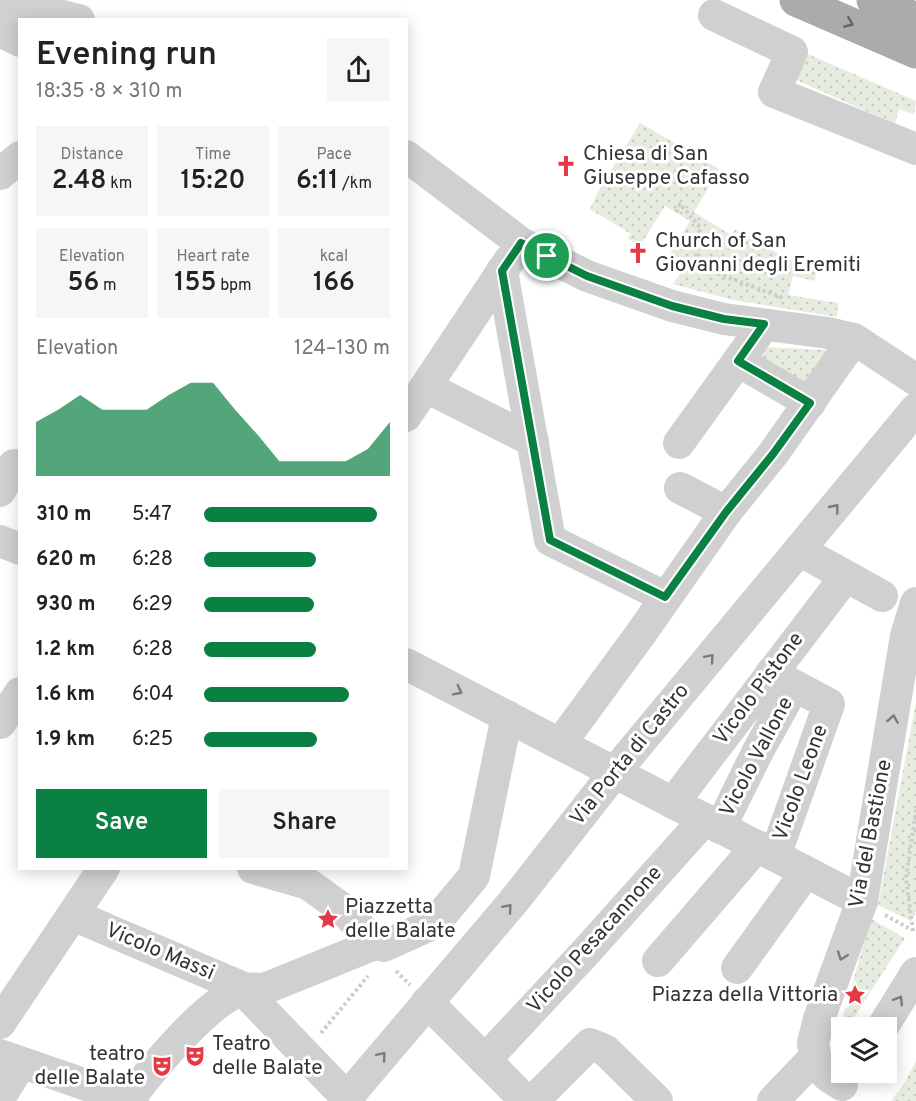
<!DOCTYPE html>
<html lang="en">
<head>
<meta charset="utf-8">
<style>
	body { margin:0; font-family:Overpass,sans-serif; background:#f6f6f6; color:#222; height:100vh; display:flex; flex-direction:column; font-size:22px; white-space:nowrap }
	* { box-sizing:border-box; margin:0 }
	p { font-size:20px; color:#767676 }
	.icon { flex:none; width:33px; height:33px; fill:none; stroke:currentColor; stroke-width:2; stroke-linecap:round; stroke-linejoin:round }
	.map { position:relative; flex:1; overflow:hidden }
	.sheet { position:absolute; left:18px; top:18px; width:390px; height:852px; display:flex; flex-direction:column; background:#fff; border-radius:0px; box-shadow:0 3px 15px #0003 }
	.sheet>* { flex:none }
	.buttons { position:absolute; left:831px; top:1017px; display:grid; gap:12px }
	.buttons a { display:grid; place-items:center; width:66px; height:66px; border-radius:0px; background:#fff; box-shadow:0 3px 15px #0003; font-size:30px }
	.pin { position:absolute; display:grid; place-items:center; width:51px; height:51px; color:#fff; margin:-26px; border:3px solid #fff; border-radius:50%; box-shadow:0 2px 6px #0007 }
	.round { display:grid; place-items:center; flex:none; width:63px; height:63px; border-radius:0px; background:#f6f6f6 }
	.headline { display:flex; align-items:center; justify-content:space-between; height:102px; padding:0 18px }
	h1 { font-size:33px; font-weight:600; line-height:45px }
	.figures { display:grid; grid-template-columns:repeat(3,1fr); gap:9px; height:102px; padding:6px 18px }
	.figures div { display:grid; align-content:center; border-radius:0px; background:#f6f6f6; text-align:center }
	.figures b { font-size:26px; font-weight:600 }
	.figures small { font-size:16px; font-weight:400 }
	.figures p { font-size:16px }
	.chart { height:168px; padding:12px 18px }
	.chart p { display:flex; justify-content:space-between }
	.chart svg { width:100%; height:108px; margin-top:6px; fill:#0b8043; opacity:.7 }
	.action { display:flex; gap:12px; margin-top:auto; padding:12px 18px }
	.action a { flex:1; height:69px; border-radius:0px; background:#0b8043; color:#fff; font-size:24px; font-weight:600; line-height:69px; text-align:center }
	.action a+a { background:#f6f6f6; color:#222 }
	ul { padding:0 18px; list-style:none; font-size:20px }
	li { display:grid; grid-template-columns:96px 72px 1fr; align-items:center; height:45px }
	li i { height:15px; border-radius:8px; background:#0b8043 }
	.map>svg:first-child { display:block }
	.green { fill:url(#green-dots) }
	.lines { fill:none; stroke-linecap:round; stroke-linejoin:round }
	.path { stroke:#cdcdcd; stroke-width:4; stroke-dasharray:3 3; stroke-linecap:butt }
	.minor { stroke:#d0d0d0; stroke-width:32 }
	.major { stroke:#ababab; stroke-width:33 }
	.oneway { stroke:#636363 }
	.oneway2 { stroke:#7a7a7a }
	.route-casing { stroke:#fff; stroke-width:12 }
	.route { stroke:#0b8043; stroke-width:8 }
	.labels { text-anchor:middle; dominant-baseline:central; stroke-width:6; stroke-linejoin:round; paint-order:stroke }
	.poi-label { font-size:21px; fill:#333; stroke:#fff; text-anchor:start }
	.street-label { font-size:21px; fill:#333; stroke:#fff }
</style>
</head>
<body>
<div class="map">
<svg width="916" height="1101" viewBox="0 0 916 1101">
	<defs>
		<pattern id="green-dots" width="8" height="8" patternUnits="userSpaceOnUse" patternTransform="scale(1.5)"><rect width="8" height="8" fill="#e6ecdf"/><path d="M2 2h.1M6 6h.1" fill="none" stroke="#c6cbc0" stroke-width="1.8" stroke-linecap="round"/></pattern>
	</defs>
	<rect width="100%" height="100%" fill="#fff"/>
	<!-- green -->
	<g class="green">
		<polygon points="803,52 916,101 914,114 899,109 895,124 792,78"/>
		<polygon points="640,123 719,169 694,212 731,235 735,230 810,271 817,266 815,281 793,276 788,295 838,303 837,317 733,300 673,284 682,271 666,260 690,221 665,206 640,246 628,239 631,234 590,209 599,190"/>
		<polygon points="762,347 830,350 805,385 756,358"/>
		<polygon points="916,702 916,912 911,921 878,905"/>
		<polygon points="871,919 905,938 848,1027 842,1028 841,1037 833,1051"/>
		<polygon points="916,1061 916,1101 891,1101 905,1082"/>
	</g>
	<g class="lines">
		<!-- path -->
		<g class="path">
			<polyline points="676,212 680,204 700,227 695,265 783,298"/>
			<polyline points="885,915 912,930"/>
			<polyline points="913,931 906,878 916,810"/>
			<polyline points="396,971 410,985"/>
			<polyline points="321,1033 368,976"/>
		</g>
		<!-- minor -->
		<g class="minor">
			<polyline points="0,1 79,20"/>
			<polyline points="714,15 792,52 774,92 916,149"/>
			<polyline points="0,31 20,41"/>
			<polyline points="406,156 521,243 587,276 672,306 724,319 828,333 854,339 916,380"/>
			<polyline points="0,174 20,157"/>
			<polyline points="502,271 550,540 665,597"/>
			<polyline points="738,361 810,403"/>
			<polyline points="426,387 533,441"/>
			<polyline points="406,416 509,261"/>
			<polyline points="679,443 764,325"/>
			<polyline points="680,488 726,512"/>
			<polyline points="0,491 14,465"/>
			<polyline points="0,541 20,549"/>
			<polyline points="799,550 882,596"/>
			<polyline points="406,664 862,901"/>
			<polyline points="771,673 829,704 775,856"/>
			<polyline points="0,723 20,693"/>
			<polyline points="560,744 642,632 726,512 773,454 854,339"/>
			<polyline points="673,803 846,576"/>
			<polyline points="720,828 757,753 794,686"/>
			<polyline points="253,868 308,884 343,909 375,944"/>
			<polyline points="73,915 246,989"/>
			<polyline points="375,944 384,946 435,923 474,876 507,716"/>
			<polyline points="658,961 757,846"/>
			<polyline points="737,968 806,872"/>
			<polyline points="243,990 350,1101"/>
			<polyline points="427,1002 526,1101"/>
			<polyline points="0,1023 104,868"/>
			<polyline points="882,1028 916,973"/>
			<polyline points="0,1055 133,1101"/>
			<polyline points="485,1060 584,954 705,819"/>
			<polyline points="842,1085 828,1076 819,1067 815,1057 813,1043 819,1019 862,901 906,636 916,603"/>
			<polyline points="0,1097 21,1063"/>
			<path d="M129 1099C151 1070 211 996 246 989 251 988 259 989 264 989L375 944"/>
			<polyline points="344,1101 513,902 615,772 916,409"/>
			<polyline points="533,1101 590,1044 605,1050 657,1101"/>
			<polyline points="773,1101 815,1057"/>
		</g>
		<!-- major -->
		<g class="major">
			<polyline points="796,0 916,52"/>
			<polyline points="873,0 916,19"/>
		</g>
	</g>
	<!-- one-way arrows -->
	<defs><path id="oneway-chevron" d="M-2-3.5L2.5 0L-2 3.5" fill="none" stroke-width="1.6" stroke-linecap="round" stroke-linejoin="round" transform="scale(1.5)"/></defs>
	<use class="oneway" href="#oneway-chevron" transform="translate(849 23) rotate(23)"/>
	<g class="oneway2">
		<use href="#oneway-chevron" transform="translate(835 508) rotate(-51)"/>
		<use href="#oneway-chevron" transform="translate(710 658) rotate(-50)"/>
		<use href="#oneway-chevron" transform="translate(458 691) rotate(27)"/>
		<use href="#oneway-chevron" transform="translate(893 719) rotate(-81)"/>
		<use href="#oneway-chevron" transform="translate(508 908) rotate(-49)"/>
		<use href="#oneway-chevron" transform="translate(842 956) rotate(110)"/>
		<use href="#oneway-chevron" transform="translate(899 1000) rotate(-58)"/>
		<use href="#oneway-chevron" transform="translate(382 1056) rotate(-50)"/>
	</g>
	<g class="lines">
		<defs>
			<polygon id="route" points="521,243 587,276 672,306 724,319 764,324 738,361 810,403 773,454 726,512 665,597 550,540 502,271"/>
		</defs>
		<!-- route casing -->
		<use href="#route" class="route-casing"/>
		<!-- route -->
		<use href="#route" class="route"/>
	</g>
	<!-- icons -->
	<defs>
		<symbol id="church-bare" viewBox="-9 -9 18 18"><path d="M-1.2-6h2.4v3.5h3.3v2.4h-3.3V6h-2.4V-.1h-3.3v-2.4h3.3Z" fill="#e63946" stroke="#fff" stroke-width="2.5" paint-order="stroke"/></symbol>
		<symbol id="sight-bare" viewBox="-9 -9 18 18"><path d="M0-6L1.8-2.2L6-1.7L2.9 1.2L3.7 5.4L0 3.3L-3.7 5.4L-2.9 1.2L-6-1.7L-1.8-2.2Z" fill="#e63946" stroke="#fff" stroke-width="2.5" paint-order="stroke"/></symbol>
		<symbol id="theatre-bare" viewBox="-9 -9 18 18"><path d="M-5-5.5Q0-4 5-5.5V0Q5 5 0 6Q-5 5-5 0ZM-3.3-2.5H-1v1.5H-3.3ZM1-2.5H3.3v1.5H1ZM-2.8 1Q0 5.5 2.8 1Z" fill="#e63946" stroke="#fff" stroke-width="2.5" paint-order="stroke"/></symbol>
	</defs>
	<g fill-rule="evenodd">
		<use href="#church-bare" x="551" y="151" width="30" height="30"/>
		<use href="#church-bare" x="623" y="238" width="30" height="30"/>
		<use href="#sight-bare" x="313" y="904" width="30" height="30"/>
		<use href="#sight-bare" x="840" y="980" width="30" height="30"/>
		<use href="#theatre-bare" x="180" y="1041" width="30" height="30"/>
		<use href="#theatre-bare" x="147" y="1051" width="30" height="30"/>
	</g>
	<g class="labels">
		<!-- poi labels -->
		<g class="poi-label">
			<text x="583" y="154">Chiesa di San<tspan x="583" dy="24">Giuseppe Cafasso</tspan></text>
			<text x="655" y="241">Church of San<tspan x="655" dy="24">Giovanni degli Eremiti</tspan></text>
			<text x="345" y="907">Piazzetta<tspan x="345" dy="24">delle Balate</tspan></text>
			<text x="838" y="995" text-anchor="end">Piazza della Vittoria</text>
			<text x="212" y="1044">Teatro<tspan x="212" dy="24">delle Balate</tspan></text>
			<text x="145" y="1054" text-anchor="end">teatro<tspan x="145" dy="24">delle Balate</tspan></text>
		</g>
		<!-- street labels -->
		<g class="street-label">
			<text transform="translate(759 689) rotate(-53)">Vicolo Pistone</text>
			<text transform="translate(630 755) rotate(-51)">Via Porta di Castro</text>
			<text transform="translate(757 757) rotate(-62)">Vicolo Vallone</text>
			<text transform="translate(801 783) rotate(-70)">Vicolo Leone</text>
			<text transform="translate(871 834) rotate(-79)">Via del Bastione</text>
			<text transform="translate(595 940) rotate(-48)">Vicolo Pesacannone</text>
			<text transform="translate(160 952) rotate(23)">Vicolo Massi</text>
		</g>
	</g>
</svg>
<div class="buttons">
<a><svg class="icon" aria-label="layers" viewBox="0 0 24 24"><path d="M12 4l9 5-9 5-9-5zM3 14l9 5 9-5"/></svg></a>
</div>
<div class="pin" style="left:547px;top:256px;background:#1e9e55"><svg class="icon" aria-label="arrive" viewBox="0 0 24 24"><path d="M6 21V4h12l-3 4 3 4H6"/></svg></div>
<section class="sheet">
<div class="headline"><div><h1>Evening run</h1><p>18:35 · 8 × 310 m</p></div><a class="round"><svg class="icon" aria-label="share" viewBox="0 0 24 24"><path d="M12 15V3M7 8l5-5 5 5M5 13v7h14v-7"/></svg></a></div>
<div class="figures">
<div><p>Distance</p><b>2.48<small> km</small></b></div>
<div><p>Time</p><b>15:20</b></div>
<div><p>Pace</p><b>6:11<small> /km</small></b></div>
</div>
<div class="figures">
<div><p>Elevation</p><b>56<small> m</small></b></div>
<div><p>Heart rate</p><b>155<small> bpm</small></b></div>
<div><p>kcal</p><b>166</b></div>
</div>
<div class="chart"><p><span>Elevation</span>124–130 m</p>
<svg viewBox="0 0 160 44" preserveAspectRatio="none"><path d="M0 44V22L10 17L20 11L30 17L40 17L50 17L60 11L70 6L80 6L90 17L100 27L110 38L120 38L130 38L140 38L150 33L160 22V44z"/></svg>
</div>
<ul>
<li><b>310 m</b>5:47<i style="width:93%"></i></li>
<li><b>620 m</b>6:28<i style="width:60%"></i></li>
<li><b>930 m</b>6:29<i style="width:59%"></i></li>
<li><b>1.2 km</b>6:28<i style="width:60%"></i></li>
<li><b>1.6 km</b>6:04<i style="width:78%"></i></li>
<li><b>1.9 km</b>6:25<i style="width:61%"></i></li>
</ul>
<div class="action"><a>Save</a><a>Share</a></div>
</section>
</div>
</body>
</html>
